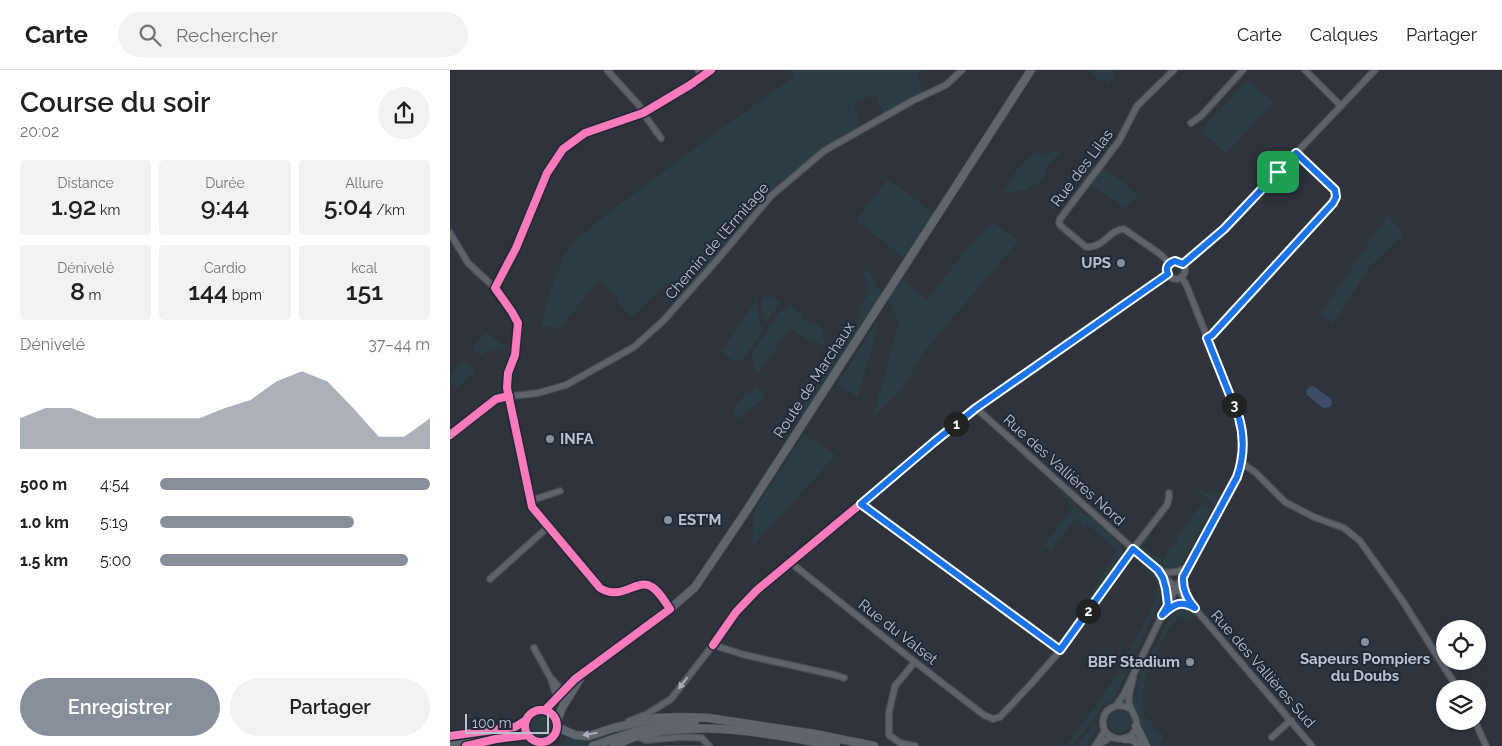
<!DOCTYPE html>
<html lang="fr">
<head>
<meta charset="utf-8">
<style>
	body { margin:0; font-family:Raleway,sans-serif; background:#f2f2f2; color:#202124; height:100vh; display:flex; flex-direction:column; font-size:19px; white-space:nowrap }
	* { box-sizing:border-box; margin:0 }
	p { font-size:16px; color:#757577 }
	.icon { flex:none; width:28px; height:28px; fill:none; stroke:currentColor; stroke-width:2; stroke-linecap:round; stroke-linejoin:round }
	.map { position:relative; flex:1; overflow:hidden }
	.drawer { display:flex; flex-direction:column; background:#fff; width:450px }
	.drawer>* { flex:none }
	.buttons { position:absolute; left:986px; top:550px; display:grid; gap:10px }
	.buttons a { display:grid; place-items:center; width:50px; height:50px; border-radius:50%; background:#fff; box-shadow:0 1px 4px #0004; font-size:25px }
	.scale { position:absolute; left:15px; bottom:12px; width:84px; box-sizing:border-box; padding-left:5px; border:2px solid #bac0cc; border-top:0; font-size:14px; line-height:18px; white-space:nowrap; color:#bac0cc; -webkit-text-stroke:4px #212937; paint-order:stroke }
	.pin { position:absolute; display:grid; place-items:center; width:42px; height:42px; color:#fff; margin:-21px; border-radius:10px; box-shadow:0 2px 8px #0006 }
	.km { position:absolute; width:25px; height:25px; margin:-12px; border-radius:50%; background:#222; color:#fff; font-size:14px; line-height:25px; text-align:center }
	.round { display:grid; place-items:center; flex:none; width:52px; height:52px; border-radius:26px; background:#f2f2f2 }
	.head { display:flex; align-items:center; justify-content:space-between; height:85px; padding:0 20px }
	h1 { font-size:28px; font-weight:600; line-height:38px }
	.metrics { display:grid; grid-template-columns:repeat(3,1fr); gap:8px; height:85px; padding:5px 20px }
	.metrics div { display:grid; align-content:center; border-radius:5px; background:#f2f2f2; text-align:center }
	.metrics b { font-size:25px; font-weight:600 }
	.metrics small { font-size:14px; font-weight:400 }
	.metrics p { font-size:14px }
	.chart { height:140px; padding:10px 20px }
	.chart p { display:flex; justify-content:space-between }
	.chart svg { width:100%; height:90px; margin-top:5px; fill:#898f9a; opacity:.7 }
	.cta { display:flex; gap:10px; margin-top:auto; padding:10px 20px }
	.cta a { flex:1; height:58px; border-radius:30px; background:#898f9a; color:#fff; font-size:20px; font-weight:600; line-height:58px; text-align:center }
	.cta a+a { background:#f2f2f2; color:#202124 }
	ul { padding:0 20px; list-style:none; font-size:16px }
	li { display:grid; grid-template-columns:80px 60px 1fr; align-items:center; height:38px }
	li i { height:12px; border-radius:6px; background:#898f9a }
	header { display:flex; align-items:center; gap:30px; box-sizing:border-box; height:70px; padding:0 25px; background:#fff; border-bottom:1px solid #e0e0e0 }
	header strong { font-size:24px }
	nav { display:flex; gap:28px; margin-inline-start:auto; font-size:18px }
	.search { width:350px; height:45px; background:#f2f2f2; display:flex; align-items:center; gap:12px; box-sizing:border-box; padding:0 18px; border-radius:28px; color:#757577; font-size:19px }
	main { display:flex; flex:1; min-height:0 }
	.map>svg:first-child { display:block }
	.green { fill:#2b3d42 }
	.water { fill:#3d4c67 }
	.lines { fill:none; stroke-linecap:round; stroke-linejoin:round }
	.minor-casing { stroke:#4b4e55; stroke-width:8 }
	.major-casing { stroke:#4c5059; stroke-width:9 }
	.minor { stroke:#5e626a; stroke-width:5.5 }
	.major { stroke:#60646c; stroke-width:8 }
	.tram { stroke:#5d6168; stroke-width:1 }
	.cycleway-casing { stroke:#212937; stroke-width:11 }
	.cycleway { stroke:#fd7abc; stroke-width:8 }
	.oneway { fill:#a8adb8 }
	.oneway2 { fill:#a8aeb9 }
	.route-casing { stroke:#fff; stroke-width:10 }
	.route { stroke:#1a73e8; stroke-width:6 }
	.poi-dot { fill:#898f9a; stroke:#212937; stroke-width:2 }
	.labels { text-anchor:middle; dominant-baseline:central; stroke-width:4; stroke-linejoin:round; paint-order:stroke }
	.street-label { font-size:15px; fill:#bac0cc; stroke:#212937 }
	.poi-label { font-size:15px; font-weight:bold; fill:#bac0cc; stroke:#212937; text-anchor:end }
</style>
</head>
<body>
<header>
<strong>Carte</strong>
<div class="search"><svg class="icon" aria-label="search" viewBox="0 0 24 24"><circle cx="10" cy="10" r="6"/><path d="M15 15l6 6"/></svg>Rechercher</div>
<nav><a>Carte</a><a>Calques</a><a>Partager</a></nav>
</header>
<main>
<section class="drawer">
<div class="head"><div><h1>Course du soir</h1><p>20:02</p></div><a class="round"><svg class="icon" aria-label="share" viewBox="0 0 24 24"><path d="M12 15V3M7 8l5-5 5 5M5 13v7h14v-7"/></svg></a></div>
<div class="metrics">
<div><p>Distance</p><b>1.92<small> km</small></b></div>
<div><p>Durée</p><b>9:44</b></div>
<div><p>Allure</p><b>5:04<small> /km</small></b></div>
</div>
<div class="metrics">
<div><p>Dénivelé</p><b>8<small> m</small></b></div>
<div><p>Cardio</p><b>144<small> bpm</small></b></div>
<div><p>kcal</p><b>151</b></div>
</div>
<div class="chart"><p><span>Dénivelé</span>37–44 m</p>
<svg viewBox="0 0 160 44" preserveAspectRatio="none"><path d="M0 44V29L10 24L20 24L30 29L40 29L50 29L60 29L70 29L80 24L90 20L100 11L110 6L120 11L130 24L140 38L150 38L160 29V44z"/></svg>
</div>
<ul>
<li><b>500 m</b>4:54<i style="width:100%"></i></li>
<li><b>1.0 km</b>5:19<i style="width:72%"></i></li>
<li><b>1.5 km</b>5:00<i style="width:92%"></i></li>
</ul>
<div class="cta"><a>Enregistrer</a><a>Partager</a></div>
</section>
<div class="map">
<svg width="1052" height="676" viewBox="0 0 1052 676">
	<rect width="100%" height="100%" fill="#2e333c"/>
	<!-- green -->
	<g class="green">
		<polygon points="340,0 472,0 466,5 474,22 433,43 424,24 404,34 411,55 378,76 325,117 231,226 217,214 182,248 168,234 170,231 150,209 111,257 110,260 91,254 103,214 115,183 131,165 157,144 256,70 345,6"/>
		<polygon points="641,0 666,0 659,15 639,3"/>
		<polygon points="798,9 824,33 776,83 751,61"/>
		<polygon points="607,80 611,84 595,99 595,109 575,120 552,123 569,96 586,81 593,86"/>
		<polygon points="654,98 688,124 675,139 641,114"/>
		<polygon points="438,109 484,143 454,188 406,150"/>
		<polygon points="937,145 954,165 919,197 883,255 870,245"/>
		<polygon points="542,152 569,170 473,283 451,320 423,347 449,253 437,228 450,208 477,230 519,176"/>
		<polygon points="415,200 422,205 431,224 353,344 352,341 352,336 379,297 385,273 388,271 394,273 410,248 409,240 419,222 414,201"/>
		<path d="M310 224 307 235 312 261 294 288C286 295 279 287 272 282Z"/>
		<polygon points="323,225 331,232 315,254 311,234 315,226 319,228"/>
		<path d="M340 234C344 237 347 241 352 244L353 250 361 254 364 251 372 257 375 275 373 276 362 269 358 270 340 258 307 306 302 287 303 282 331 239H336Z"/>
		<polygon points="426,253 428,254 408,328 387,315"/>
		<polygon points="35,262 57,277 54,283 51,278 43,282 41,279 31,285 22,278"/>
		<polygon points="14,290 25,301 8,318 0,310 0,305"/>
		<path d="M305 317C311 319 317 323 314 329L287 349 285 348 287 344 283 341 296 322 301 325Z"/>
		<polygon points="354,364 386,385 304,475 302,473 304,441"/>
		<polygon points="607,417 625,434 626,438 644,450 671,475 673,480 671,488 629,549 624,552 667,481 666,479 637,454 635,457 625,449 601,480 594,475 623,438 617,434 619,431 605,419"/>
		<polygon points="749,418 758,423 764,421 770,424 770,429 766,436 747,420"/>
		<path d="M752 433 762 439 729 498C713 503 701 490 689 481V475L697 468 699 470 693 477 702 484 715 490 719 477 725 474 729 468 727 467Z"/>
		<path d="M701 498C709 506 715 515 712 527L665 627 652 636 646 647 621 676H614L629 659 663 610 668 605V599C678 581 713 529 706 511 704 507 701 504 699 501Z"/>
		<path d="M735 535 740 537 745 544V546L740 550C735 549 730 547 725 551 719 555 698 599 696 606 693 619 693 633 694 646L703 654 702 658 713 664 712 671H710V676H699L690 659V649L688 643 683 635 681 627 686 625 688 621V610L694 594 702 583 711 567 712 561 725 540Z"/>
		<circle cx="670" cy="652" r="11"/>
		<circle cx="91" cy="655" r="11"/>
		<path d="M230 648 155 669 137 676H111L117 666C140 676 168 659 191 654 204 650 217 650 230 648Z"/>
		<polygon points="644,654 647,655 646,660 636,676 627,676"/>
	</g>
	<!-- water -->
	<polygon class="water" points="860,316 865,317 881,329 882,334 880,337 873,338 857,325 856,321"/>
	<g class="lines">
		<defs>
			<g id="minor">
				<polyline points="157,0 195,42"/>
				<polyline points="248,0 252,6"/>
				<polyline points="855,0 891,36"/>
				<polyline points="193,43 211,68"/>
				<polyline points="741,53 751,46 793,0"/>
				<path d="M0 163 18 193 45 218 66 249C69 259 68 276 65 286 61 297 57 306 57 318L82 437 150 518C172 532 187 507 202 517 210 522 215 532 220 539"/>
				<circle cx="726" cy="200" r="9"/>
				<path d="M719 193 710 184 674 159C658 160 656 177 636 177L611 156 609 153 610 149 669 71 687 36 724 0"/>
				<polyline points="733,194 774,159 925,0"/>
				<polyline points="45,218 66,178 97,103 113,79 135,63 193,43 240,15 261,0"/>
				<polyline points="757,268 762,265 883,133 886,127 885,120 845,83"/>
				<polyline points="526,338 722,514 741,534 862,676"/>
				<polyline points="0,365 46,329 54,327 88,323 116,315 184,277 214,250 268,189 321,126 347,104 374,81 462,31 496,15 512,0"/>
				<polyline points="792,393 805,402 835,432 864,447 894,458 910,471 952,530 1008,619"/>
				<polyline points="80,431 110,421"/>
				<polyline points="411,434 610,580"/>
				<polyline points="340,492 465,592 534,645 543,649 550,647 581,614 616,574 683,479 717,435 719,428 719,423"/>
				<path d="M711 501C720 504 729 502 738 497"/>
				<polyline points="711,504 715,514 717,534"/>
				<polyline points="40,509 98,457"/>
				<path d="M716 542C724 535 731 531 741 536"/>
				<polyline points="263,575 295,585 385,605 394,608"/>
				<polyline points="84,578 101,609 107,628"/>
				<polyline points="103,610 114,623 113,634"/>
				<polyline points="666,636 674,624 717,535 787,407 792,393 794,377 793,360 788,345 736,214 731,207"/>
				<path d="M681 639C669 632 653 637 653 653 653 671 680 675 686 658 689 647 680 642 679 632 678 625 681 617 683 609"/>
				<polyline points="179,651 197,644 221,629 263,575 286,542 307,520 526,338 718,204"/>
				<polyline points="1025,651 1036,676"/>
				<polyline points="187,666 196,670 233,667 252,668 259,676"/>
				<polyline points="822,667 841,650"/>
				<polyline points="465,676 450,673 439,665 439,642 445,616 465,592"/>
				<polyline points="645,676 655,661"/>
				<polyline points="647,676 661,667"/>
			</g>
			<g id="major">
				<circle cx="91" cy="656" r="16"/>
				<polyline points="95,640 125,609 220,539 245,517 295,443 581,0"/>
				<polyline points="107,651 112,638 130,609"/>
				<polyline points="686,656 696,676"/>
				<polyline points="107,657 125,665 139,666 163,658 206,648 229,647 259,648 365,664 424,676"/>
				<polyline points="0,666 20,664"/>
				<polyline points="675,669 682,669 691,676"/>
				<polyline points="0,675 22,667 65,657 76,650"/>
				<polyline points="16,676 46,669 78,665"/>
				<path d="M143 676C176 664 209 652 245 652"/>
				<path d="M163 676C171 673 179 668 188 666 253 649 321 664 386 676"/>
			</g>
		</defs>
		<!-- minor casing -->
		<use href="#minor" class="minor-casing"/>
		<!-- major casing -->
		<use href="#major" class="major-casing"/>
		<!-- minor -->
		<use href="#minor" class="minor"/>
		<!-- major -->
		<use href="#major" class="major"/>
		<!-- tram -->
		<polyline class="tram" points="215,676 252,676"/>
		<defs>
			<g id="cycleway">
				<polyline points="0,365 46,329 59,326"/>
				<polyline points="263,575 286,542 307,520 526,338"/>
				<circle cx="91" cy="656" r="16"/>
				<path d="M95 640 125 609 220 539C215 532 210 522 202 517 187 507 172 532 150 518L82 437 57 318 58 303 65 285 68 253 62 242 45 218 66 178 97 103 113 79 135 63 193 43 240 15 261 0"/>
				<polyline points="0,666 57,658 65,657 76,650"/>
				<polyline points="16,676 46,669 78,665"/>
			</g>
		</defs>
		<!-- cycleway casing -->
		<use href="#cycleway" class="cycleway-casing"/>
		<!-- cycleway -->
		<use href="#cycleway" class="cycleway"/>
	</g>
	<!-- one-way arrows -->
	<defs><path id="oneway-solid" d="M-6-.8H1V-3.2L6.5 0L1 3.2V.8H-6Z" transform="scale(1.25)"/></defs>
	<use class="oneway" href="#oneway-solid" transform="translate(233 613) rotate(128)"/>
	<use class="oneway2" href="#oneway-solid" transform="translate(140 664) rotate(171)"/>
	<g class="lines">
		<defs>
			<path id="route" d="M846 83 885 120 886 127 883 133 762 265 757 268 789 348C795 369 794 387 787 407L733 507C732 520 737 529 745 538 730 530 724 534 712 545L718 535 716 519 713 508 708 500 683 479 610 580 411 434 484 372 526 338 718 204C715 198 718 193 725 191L733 194 774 159Z"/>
		</defs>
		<!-- route casing -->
		<use href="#route" class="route-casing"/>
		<!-- route -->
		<use href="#route" class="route"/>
	</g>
	<!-- markers -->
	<g class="poi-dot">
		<circle cx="671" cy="193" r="5"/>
		<circle cx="100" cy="369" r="5"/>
		<circle cx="218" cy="450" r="5"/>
		<circle cx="915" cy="572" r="5"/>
		<circle cx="740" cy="592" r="5"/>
	</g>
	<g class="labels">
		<!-- street labels -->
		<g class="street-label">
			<text transform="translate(632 98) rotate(-53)">Rue des Lilas</text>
			<text transform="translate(267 171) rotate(-49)">Chemin de l'Ermitage</text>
			<text transform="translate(364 310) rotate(-57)">Route de Marchaux</text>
			<text transform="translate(614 400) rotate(42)">Rue des Vallières Nord</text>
			<text transform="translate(448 562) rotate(38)">Rue du Valset</text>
			<text transform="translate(813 599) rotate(49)">Rue des Vallières Sud</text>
		</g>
		<!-- poi labels -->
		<g class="poi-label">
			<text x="661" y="193">UPS</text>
			<text x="110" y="369" text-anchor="start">INFA</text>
			<text x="228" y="450" text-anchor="start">EST’M</text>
			<text x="915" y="589" text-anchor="middle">Sapeurs Pompiers<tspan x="915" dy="17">du Doubs</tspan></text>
			<text x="730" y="592">BBF Stadium</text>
		</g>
	</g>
</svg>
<div class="buttons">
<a><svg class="icon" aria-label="locate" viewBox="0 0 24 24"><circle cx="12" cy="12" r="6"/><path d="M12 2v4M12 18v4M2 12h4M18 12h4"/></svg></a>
<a><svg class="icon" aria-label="layers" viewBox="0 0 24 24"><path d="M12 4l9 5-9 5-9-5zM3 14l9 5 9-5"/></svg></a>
</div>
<div class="scale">100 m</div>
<div class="pin" style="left:828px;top:102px;background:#1e9e55"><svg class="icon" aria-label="arrive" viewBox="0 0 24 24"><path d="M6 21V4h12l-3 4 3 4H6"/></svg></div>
<b class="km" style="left:506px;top:354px">1</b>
<b class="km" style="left:638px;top:541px">2</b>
<b class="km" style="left:784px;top:335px">3</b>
</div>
</main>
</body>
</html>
